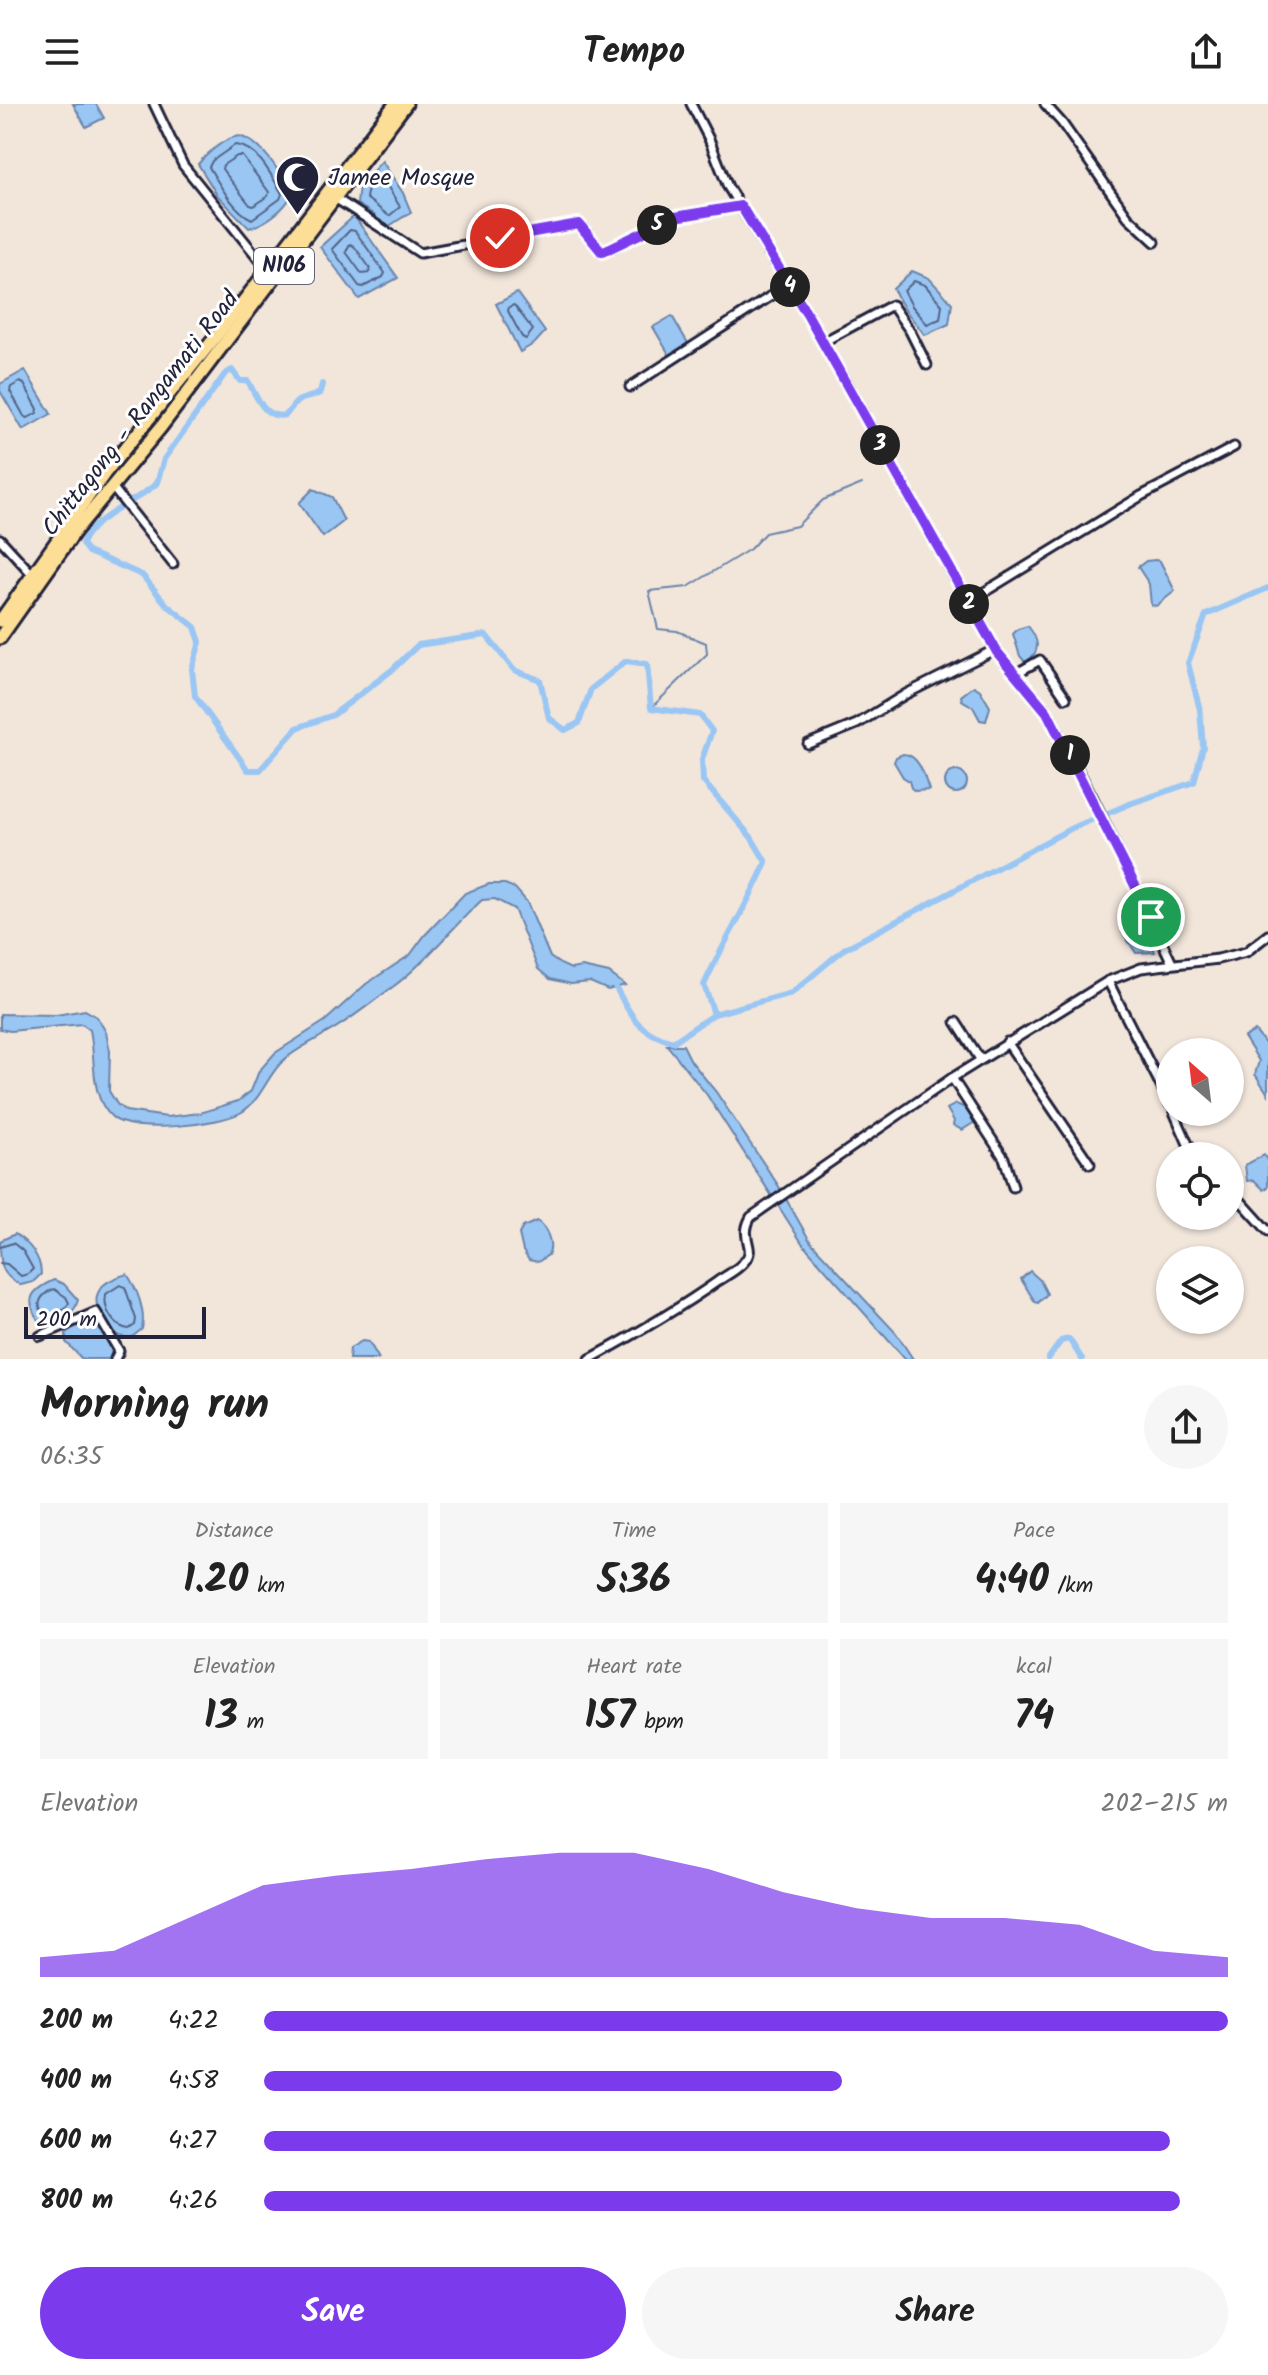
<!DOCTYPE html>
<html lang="en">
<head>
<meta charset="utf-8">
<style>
	body { margin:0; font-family:Kalam,sans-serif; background:#f6f6f6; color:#222; height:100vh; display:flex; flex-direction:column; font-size:30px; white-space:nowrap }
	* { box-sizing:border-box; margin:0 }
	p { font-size:26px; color:#767676 }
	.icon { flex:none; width:44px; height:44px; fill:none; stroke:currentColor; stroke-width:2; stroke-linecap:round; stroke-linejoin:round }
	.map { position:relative; height:1255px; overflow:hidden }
	.sheet { display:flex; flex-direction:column; background:#fff; flex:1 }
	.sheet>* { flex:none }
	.needle { width:52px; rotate:332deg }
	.tools { position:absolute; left:1156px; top:934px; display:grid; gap:16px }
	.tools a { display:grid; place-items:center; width:88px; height:88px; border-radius:50%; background:#fff; box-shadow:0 2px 6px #0004; font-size:40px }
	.scale { position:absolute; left:24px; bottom:20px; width:182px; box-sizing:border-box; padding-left:8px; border:4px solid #22223b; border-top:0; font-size:22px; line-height:28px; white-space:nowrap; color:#22223b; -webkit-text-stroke:6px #fff; paint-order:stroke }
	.pin { position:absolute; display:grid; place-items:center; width:68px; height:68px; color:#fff; margin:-34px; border:4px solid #fff; border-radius:50%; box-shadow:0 2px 8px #0007 }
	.km { position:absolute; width:40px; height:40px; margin:-20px; border-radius:50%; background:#222; color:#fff; font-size:22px; line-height:40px; text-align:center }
	.round { display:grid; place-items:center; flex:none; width:84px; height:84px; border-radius:42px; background:#f6f6f6 }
	.head { display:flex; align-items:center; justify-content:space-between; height:136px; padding:0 40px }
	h1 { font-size:44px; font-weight:700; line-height:60px }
	.stats { display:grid; grid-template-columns:repeat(3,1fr); gap:12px; height:136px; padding:8px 40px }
	.stats div { display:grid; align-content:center; border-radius:0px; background:#f6f6f6; text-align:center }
	.stats b { font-size:40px; font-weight:700 }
	.stats small { font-size:22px; font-weight:400 }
	.stats p { font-size:22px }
	.chart { height:224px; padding:16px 40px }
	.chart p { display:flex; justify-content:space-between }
	.chart svg { width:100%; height:144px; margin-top:8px; fill:#7c3aed; opacity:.7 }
	.cta { display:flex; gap:16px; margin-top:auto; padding:16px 40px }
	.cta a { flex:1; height:92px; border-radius:48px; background:#7c3aed; color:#fff; font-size:32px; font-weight:700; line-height:92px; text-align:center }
	.cta a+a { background:#f6f6f6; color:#222 }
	ul { padding:0 40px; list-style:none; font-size:26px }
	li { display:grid; grid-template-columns:128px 96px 1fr; align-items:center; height:60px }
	li i { height:20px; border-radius:10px; background:#7c3aed }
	header { display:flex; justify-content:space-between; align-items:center; height:104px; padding:0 40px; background:#fff; font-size:36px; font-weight:700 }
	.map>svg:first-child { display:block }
	.water { fill:#9ac6f4; stroke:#6a84aa; stroke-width:2 }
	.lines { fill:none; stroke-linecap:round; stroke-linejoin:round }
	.shore { stroke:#526485; stroke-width:2 }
	.stream { stroke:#6a84aa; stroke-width:2 }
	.canal { stroke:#9ac6f4; stroke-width:6 }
	.minor-casing { stroke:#22223b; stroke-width:13 }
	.trunk-casing { stroke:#22223b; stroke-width:17 }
	.minor { stroke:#fff; stroke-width:7 }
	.trunk { stroke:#fcde96; stroke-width:11 }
	.route-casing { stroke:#fff; stroke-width:16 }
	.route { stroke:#7c3aed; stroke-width:10 }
	.labels { text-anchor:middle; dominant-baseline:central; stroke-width:6; stroke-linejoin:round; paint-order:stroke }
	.shield { fill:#fff; stroke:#646476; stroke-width:2 }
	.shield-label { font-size:22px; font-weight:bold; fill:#22223b }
	.poi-label { font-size:24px; fill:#22223b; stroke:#fff; text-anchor:start }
	.street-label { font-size:24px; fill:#22223b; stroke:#fff }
</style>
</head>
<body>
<header><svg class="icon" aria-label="menu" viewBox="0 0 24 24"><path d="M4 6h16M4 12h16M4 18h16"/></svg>Tempo<svg class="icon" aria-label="share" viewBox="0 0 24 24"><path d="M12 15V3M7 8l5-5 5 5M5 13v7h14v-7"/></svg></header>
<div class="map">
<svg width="1268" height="1255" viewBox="0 0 1268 1255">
	<rect width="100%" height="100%" fill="#f2e6db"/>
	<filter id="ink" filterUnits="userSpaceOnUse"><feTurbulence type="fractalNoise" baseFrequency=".0125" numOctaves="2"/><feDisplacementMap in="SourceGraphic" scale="16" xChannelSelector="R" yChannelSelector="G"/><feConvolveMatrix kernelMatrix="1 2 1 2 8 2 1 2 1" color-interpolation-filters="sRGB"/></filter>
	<g filter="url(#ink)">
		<!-- water -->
		<g class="water">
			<polygon points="73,0 96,0 104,14 86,23"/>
			<path d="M239 32C263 38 282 70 291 92 284 106 265 120 249 124L217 91 198 60C208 49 224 34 239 32Z"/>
			<polygon points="382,57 403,89 411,108 386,124 373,110 357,100 359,82"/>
			<polygon points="354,112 398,174 359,195 320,143"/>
			<polygon points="912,167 929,174 952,199 949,220 925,231 905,206 893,185"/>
			<polygon points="517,189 545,228 535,239 520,248 496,200"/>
			<polygon points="672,212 689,241 670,252 653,223"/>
			<polygon points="25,266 51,310 23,326 0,287 0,280"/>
			<polygon points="313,385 332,393 344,417 323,433 299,399"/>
			<polygon points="1155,456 1160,457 1175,487 1156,502 1151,501 1149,480 1138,463 1146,457"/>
			<path d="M1028 522C1039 536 1042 548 1025 558L1020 552 1013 530 1018 525Z"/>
			<polygon points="974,582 980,586 990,603 986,617 980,616 973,603 962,596 961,592"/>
			<path d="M903 650C919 650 924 672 929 686L915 687 911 684 909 677 903 673 894 658 896 653Z"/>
			<circle cx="956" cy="678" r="11"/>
			<path d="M489 780H505L515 784 527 798 550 853 560 860 571 865 582 863 609 869 625 881 608 886 590 878 571 880 550 875 538 865 514 805 495 795 482 796C451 824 425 860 390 885 369 900 348 918 325 930 312 938 295 946 284 956 267 971 262 995 242 1008 220 1021 131 1031 112 1013 89 992 96 953 90 926L82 920 10 927 0 925V910L56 911 85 906 97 913 106 928 110 947 109 987 117 1000 126 1007 167 1013 200 1009 238 997 251 987 259 967 275 949 325 917 366 880 410 851 425 831 465 789Z"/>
			<polygon points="1131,821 1143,821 1155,848 1136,849 1122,828 1124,823"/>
			<polygon points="1255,927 1268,943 1268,990 1255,970 1259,957 1244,933"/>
			<polygon points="667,941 683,941 691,957 716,988 778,1081 810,1137 896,1229 913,1255 905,1255 802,1139 707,991"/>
			<polygon points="956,1000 968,1005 975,1018 962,1026 953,1021 954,1017 947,1005"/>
			<polygon points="1264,1051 1268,1058 1268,1083 1264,1086 1254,1076 1247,1077 1245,1061"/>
			<path d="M537 1117C547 1124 554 1140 548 1151L538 1158 529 1156 523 1147 519 1130 523 1123Z"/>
			<path d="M15 1130C29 1139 41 1153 41 1170L33 1178 21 1181C0 1172 0 1158 0 1137Z"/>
			<polygon points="1030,1167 1040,1176 1047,1190 1038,1199 1035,1198 1021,1175"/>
			<path d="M127 1170C137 1185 146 1207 142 1225L132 1233C128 1233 123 1233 119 1232 105 1226 91 1200 99 1187 104 1177 118 1173 127 1170Z"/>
			<path d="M54 1176 64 1180 78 1196C73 1214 58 1223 40 1219 25 1196 29 1187 54 1176Z"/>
			<path d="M91 1218C103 1225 110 1238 112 1252L109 1255H82L66 1238V1229L80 1219Z"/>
			<polygon points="362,1237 369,1238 379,1255 349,1255 350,1244"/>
		</g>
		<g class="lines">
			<!-- shore -->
			<g class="shore">
				<path d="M235 41C257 42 272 72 282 90L280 95 252 115C234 107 219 80 209 63L212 57Z"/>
				<polygon points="237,52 242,52 269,88 268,92 254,102 250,101 222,65 223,61"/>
				<path d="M382 73 400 103 389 112 366 94C367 85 373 74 382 73Z"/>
				<polygon points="350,126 355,127 385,169 383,173 363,183 359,182 332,145"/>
				<polygon points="350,140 354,142 370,164 369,169 362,170 346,148"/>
				<polygon points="914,177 925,181 942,201 940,215 927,220 912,202 904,187"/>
				<polygon points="514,201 533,226 526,235 522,233 508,207 509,203"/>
				<polygon points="20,278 24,280 38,305 37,309 28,314 24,312 10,287 11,283"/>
				<polyline points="0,1143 13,1139 23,1147 33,1165 28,1170 21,1172 7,1160 0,1159"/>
				<path d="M120 1181 125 1183 136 1215 135 1221 129 1225C113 1223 103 1205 106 1190Z"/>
				<path d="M54 1185 66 1193 69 1199C50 1228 22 1198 54 1185Z"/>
			</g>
			<!-- stream -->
			<polyline class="stream" points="651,604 707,550 706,539 677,527 658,525 649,487 688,483 750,445 765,429 797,422 823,396 862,380"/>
			<!-- canal -->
			<g class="canal">
				<path d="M322 280 320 289C297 300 304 287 286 311 264 316 257 293 248 277H240L232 266 225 270 164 355 157 379C138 397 91 414 82 440L88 448 142 471 167 501 195 523 200 538 192 565 195 592 248 666H260L297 624 333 611 392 566 418 541 486 531 514 566 540 576 549 614 565 626 579 619 591 585 626 557 647 560 651 604 700 611 712 627 702 655 703 677 751 733 766 758C748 801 723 839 704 881L714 910"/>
				<path d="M614 880C631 912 637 928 673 938L714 910 792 889 844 845 1072 724 1132 699 1194 678 1203 643 1200 606 1188 559 1206 511 1268 484"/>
				<polyline points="1048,1255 1061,1237 1069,1235 1082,1255"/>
			</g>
			<defs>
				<g id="minor">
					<polyline points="154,0 183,61 268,166"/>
					<polyline points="691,0 709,35 728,83 808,212 997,548 1047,608 1092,692 1172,859"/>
					<polyline points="1045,0 1062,19 1128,113 1155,138"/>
					<polyline points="335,94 420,149 579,120 602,148 675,113 741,102"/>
					<polyline points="823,238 892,201 910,227 927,261"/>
					<polyline points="630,283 788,181"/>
					<polyline points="113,384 173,460"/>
					<polyline points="0,435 33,471"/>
					<polyline points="968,498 1141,392 1234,343"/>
					<polyline points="1015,570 1040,556 1066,594"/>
					<polyline points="808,640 857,620 906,590 996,545"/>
					<polyline points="1108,877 1170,1000"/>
					<polyline points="956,918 980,955"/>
					<polyline points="1007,938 1090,1060"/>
					<polyline points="952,974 1004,1054 1013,1083"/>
					<polyline points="1174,1008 1188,1040 1199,1052"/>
					<polyline points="1230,1085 1268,1127"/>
					<polyline points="40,1232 96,1208 119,1247 115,1255"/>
					<path d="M590 1255C634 1231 677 1206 718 1177 727 1171 741 1164 747 1154 755 1142 739 1133 751 1113L952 974 1108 877 1141 864 1218 855 1246 848 1268 831"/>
				</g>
				<g id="trunk">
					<polyline points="0,517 105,369 222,225 395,0"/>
					<polyline points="0,534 76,426 161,323 406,0"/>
				</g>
			</defs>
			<!-- minor casing -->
			<use href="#minor" class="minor-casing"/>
			<!-- trunk casing -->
			<use href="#trunk" class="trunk-casing"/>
			<!-- minor -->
			<use href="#minor" class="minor"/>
			<!-- trunk -->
			<use href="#trunk" class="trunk"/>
		</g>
	</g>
	<g class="lines" filter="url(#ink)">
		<defs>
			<polyline id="route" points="500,134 579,120 602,148 675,113 741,102 808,212 997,548 1047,608 1151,813"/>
		</defs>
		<!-- route casing -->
		<use href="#route" class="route-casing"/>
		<!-- route -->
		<use href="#route" class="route"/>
	</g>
	<!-- icons -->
	<defs>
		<symbol id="mosque-pin" viewBox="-11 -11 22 30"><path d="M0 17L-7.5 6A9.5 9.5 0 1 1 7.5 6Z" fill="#22223b" stroke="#fff"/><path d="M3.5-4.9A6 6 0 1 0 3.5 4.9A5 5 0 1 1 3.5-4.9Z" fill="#fff"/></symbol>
	</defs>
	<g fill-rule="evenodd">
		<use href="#mosque-pin" x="272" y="48" width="51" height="69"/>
	</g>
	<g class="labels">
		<!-- shield labels -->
		<rect class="shield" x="254" y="144" width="60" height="36" rx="6"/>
		<g class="shield-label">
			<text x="284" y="162">N106</text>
		</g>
		<!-- poi labels -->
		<g class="poi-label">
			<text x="328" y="74">Jamee Mosque</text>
		</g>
		<!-- street labels -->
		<g class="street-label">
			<text transform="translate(141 310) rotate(-52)">Chittagong - Rangamati Road</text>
		</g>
	</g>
</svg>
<div class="tools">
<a><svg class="needle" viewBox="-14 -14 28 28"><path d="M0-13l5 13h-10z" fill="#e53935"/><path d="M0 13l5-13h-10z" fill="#767676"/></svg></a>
<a><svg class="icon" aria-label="locate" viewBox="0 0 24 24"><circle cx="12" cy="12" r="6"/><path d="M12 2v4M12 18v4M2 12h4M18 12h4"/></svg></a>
<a><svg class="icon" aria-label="layers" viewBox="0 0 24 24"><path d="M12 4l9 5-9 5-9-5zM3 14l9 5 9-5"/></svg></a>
</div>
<div class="scale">200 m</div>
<div class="pin" style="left:1151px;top:813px;background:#1e9e55"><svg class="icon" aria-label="arrive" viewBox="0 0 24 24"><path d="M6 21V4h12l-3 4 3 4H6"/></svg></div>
<div class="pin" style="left:500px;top:134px;background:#d93025"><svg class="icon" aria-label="check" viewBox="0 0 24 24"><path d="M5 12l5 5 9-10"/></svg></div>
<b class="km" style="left:1070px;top:651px">1</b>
<b class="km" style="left:969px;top:500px">2</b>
<b class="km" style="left:880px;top:341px">3</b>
<b class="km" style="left:790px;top:183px">4</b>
<b class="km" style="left:657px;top:121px">5</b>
</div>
<section class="sheet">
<div class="head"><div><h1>Morning run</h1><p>06:35</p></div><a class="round"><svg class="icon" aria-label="share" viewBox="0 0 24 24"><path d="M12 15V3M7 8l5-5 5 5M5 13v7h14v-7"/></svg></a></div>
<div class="stats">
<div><p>Distance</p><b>1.20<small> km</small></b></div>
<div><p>Time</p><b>5:36</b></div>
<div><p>Pace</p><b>4:40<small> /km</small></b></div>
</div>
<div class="stats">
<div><p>Elevation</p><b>13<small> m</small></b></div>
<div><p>Heart rate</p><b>157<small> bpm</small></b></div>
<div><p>kcal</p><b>74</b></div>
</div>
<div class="chart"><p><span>Elevation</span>202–215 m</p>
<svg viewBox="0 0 160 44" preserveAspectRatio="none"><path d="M0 44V38L10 36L20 26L30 16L40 13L50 11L60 8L70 6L80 6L90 11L100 18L110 23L120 26L130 26L140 28L150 36L160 38V44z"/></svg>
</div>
<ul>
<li><b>200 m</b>4:22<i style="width:100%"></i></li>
<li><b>400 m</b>4:58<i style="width:60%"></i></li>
<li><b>600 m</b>4:27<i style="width:94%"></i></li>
<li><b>800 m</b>4:26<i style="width:95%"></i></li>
</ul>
<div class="cta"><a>Save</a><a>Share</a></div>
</section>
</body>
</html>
